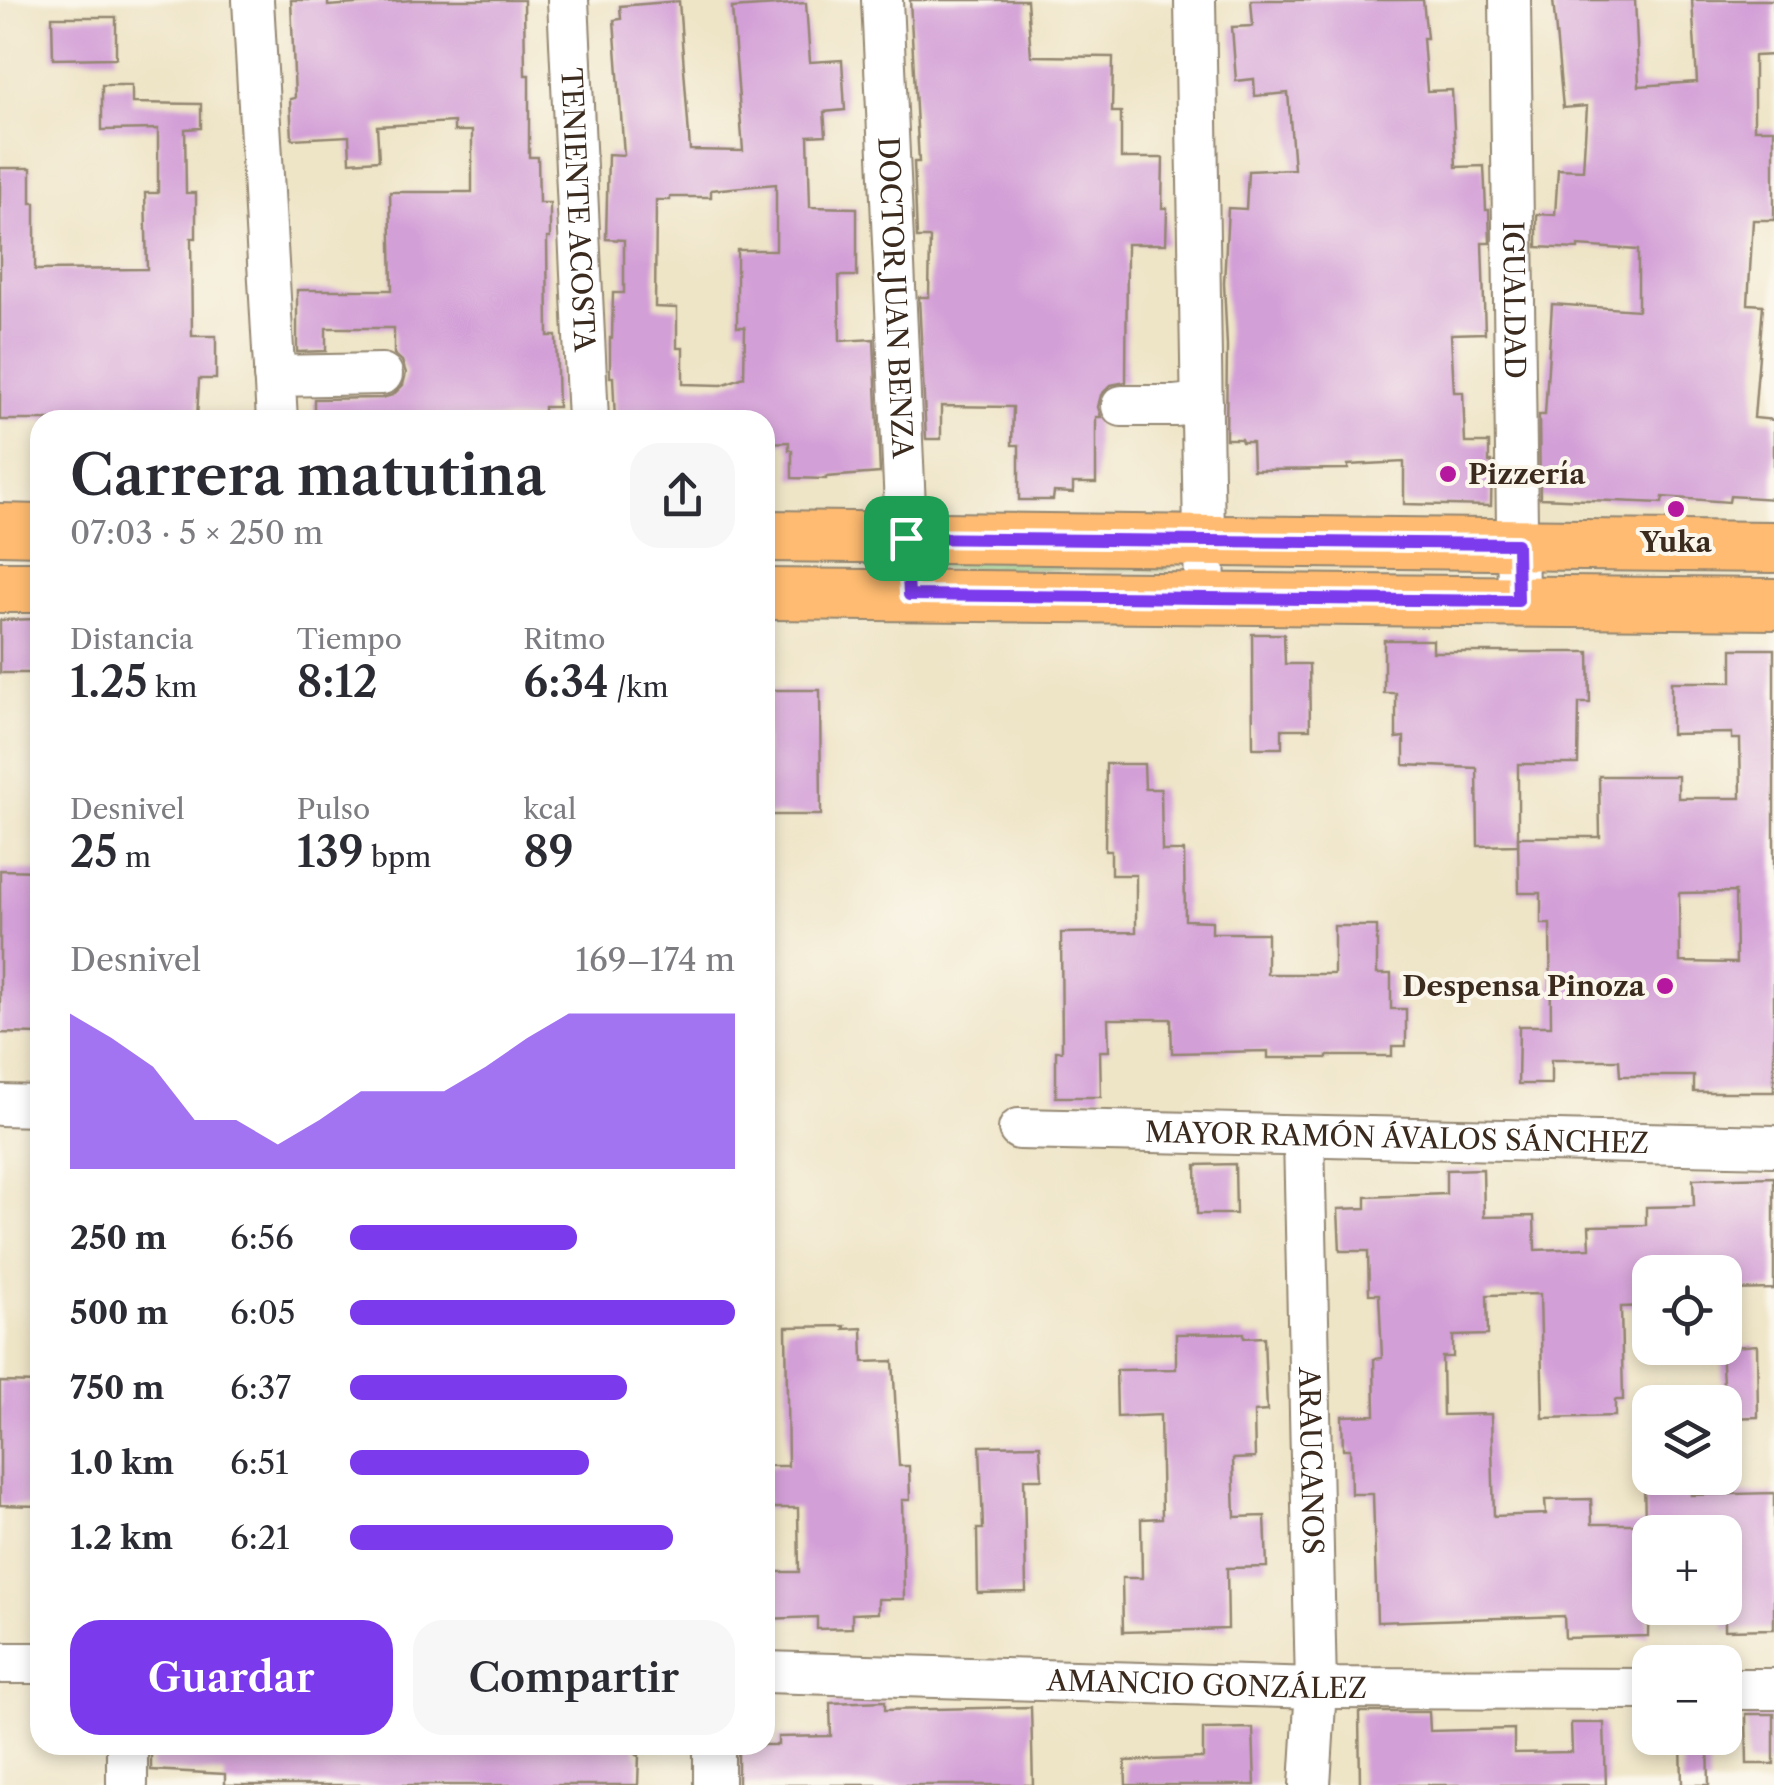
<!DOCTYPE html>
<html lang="es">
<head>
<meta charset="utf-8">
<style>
	body { margin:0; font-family:"Libre Caslon Text",serif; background:#f7f7f7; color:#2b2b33; height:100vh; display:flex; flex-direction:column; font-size:38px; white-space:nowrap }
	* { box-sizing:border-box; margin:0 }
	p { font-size:32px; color:#7c7c81 }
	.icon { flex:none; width:55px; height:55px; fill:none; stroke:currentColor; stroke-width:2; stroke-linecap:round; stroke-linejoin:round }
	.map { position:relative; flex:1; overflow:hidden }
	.side { position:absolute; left:30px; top:410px; width:745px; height:1345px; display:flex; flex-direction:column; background:#fff; border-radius:30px; box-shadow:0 5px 15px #0003 }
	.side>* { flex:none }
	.buttons { position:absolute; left:1632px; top:1255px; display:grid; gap:20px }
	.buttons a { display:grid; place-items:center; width:110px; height:110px; border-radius:20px; background:#fff; box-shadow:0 5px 15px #0003; font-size:50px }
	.pin { position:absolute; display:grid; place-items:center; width:85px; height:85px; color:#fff; margin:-42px; border-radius:20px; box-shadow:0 5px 15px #0006 }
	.round { display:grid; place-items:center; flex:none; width:105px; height:105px; border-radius:30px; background:#f7f7f7 }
	.overview { display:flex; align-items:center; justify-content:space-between; height:170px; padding:0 40px }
	h1 { font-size:55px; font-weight:600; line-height:75px }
	.stats { display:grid; grid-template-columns:repeat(3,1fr); gap:15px; height:170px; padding:10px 40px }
	.stats div { display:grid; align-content:center }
	.stats b { font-size:42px; font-weight:600 }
	.stats small { font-size:28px; font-weight:400 }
	.stats p { font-size:28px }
	.chart { height:280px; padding:20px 40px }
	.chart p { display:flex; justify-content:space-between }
	.chart svg { width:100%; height:180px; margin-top:10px; fill:#7c3aed; opacity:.7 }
	.primary-button { display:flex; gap:20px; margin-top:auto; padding:20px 40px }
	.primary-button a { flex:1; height:115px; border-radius:30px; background:#7c3aed; color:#fff; font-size:40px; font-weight:600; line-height:115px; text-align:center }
	.primary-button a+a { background:#f7f7f7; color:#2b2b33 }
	ul { padding:0 40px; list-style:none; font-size:32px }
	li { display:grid; grid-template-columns:160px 120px 1fr; align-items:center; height:75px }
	li i { height:25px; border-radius:12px; background:#7c3aed }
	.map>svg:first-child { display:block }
	.green { fill:#91ce84; stroke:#667c51; stroke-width:2.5 }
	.building { fill:#d39fd7; fill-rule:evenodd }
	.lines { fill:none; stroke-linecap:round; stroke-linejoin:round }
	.minor-casing { stroke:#948772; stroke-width:44 }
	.major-casing { stroke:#948772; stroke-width:54 }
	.minor { stroke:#fff; stroke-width:40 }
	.major { stroke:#febb71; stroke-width:50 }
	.route-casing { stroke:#fff; stroke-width:20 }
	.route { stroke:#7c3aed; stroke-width:12 }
	.poi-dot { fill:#b5179e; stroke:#fbf7ec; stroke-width:4 }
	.labels { text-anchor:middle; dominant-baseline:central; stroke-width:8; stroke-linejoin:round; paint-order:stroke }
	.street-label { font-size:28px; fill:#3b2a1e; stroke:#fbf7ec }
	.poi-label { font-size:28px; font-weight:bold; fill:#3b2a1e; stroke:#fbf7ec; text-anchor:start }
</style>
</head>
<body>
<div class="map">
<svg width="1774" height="1785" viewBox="0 0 1774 1785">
	<rect width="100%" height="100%" fill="#fbf7ec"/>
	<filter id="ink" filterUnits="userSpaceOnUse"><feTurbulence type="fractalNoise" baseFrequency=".01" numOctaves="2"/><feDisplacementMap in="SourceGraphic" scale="20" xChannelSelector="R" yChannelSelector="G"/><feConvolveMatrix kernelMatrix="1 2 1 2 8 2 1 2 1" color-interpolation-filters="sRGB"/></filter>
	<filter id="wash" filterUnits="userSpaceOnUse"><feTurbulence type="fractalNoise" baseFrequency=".0048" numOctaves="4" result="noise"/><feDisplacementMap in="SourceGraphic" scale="40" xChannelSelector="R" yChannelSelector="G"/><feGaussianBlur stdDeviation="2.25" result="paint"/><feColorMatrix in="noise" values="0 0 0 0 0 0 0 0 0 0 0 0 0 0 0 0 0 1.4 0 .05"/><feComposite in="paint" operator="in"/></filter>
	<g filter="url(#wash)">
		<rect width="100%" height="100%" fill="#eee4c6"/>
		<!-- green -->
		<polygon class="green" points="925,559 1169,563 1165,569 928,568 925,566"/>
		<g id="blocks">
			<!-- building -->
			<g class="building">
				<polygon points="291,0 328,0 328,6 413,0 524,0 525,75 529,75 529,157 538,157 539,203 550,203 550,238 547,238 548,336 556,336 558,407 544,407 544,419 314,420 314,399 382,398 393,395 403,385 406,373 402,361 394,354 394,328 326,328 326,351 297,352 297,290 392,290 390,192 472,192 472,131 454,131 454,122 377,126 379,160 350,162 349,136 292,139 290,99 295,98"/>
				<polygon points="910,0 1027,0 1031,56 1113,57 1112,112 1121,112 1121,158 1163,158 1162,208 1167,208 1166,244 1127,244 1126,382 1111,385 1101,395 1098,407 1101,417 1096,417 1096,483 1073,483 1073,493 1054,492 1053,500 1019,500 1019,445 1012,445 1013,407 941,406 941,439 926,439 919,297 929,297 930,238 917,238 914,162 919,162"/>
				<polygon points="1251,0 1423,0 1427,38 1423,38 1427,91 1452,90 1456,167 1484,166 1486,210 1489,210 1490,243 1482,243 1485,333 1451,334 1454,392 1463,392 1465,443 1489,443 1489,462 1492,462 1491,506 1404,504 1404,462 1348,465 1348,469 1253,470 1252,442 1242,442 1241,439 1226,439 1227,346 1224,283 1228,208 1246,209 1248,171 1294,169 1288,93 1255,96 1254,79 1236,81 1232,27 1253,26"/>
				<polygon points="1553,0 1635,0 1639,86 1697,82 1692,0 1774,0 1774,55 1754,56 1754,129 1774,129 1774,220 1753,220 1748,304 1763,305 1754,418 1774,420 1774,499 1730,496 1729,502 1663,497 1662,503 1540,498 1539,415 1545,415 1552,304 1638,310 1638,250 1578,246 1578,249 1537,247 1537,214 1555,215 1558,169 1583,170 1587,106 1563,108"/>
				<path d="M679 1 690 150 743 151 732 8 806 3 810 62 842 60 845 110 824 112 826 135 808 136 810 207 857 208V276H839L840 341 874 339 880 473 826 477V479L792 478V450H789V442L765 443V420H615L613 377H610V338H612L613 293H624V240L606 239 608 154 624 155 614 20 621 19 620 6ZM776 184V250H737V327H745L744 377 722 385 683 384V348H677V308L655 307 656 200H670V197H711V190Z"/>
				<polygon points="52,17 116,17 116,58 53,59"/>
				<polygon points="102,85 132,85 132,103 201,104 201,128 185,129 186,193 196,193 196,238 191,238 192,336 216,336 216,379 199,379 197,420 0,420 0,168 31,168 31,203 35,203 35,270 147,269 145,193 158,193 158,129 102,130"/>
				<polygon points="40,619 40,673 0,673 0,620"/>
				<polygon points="1252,634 1284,634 1285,664 1309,664 1310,729 1282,729 1282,748 1253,748"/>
				<polygon points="1384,640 1433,640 1433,652 1589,652 1590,703 1579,703 1578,764 1518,764 1518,845 1478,846 1477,768 1404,765 1404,737 1396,738 1396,693 1384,693"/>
				<path d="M1732 649H1774V1092H1694V1076H1620L1619 1060H1551V1084H1518L1519 1026H1551L1550 924H1541V893H1519L1518 837H1600L1599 776H1678V798H1741L1740 739H1732V733L1671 734V682H1732ZM1735 892 1736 963 1680 962 1679 893Z"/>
				<polygon points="765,690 820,690 821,815 765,815"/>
				<polygon points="1106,764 1144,764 1145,789 1161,789 1162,851 1184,851 1185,920 1212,921 1212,933 1267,933 1267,974 1334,974 1334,926 1377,926 1377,974 1391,974 1391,1009 1406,1009 1406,1046 1392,1046 1392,1056 1327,1056 1327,1058 1268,1058 1268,1051 1172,1053 1171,1019 1108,1019 1109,1051 1100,1051 1101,1097 1056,1097 1056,1051 1062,1051 1061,933 1136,932 1136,875 1111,875 1111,851 1105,851"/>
				<polygon points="0,870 40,871 40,1034 0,1033"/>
				<polygon points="1235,1164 1236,1214 1197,1214 1196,1165"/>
				<polygon points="1483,1169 1484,1217 1534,1216 1535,1250 1590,1248 1589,1226 1646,1225 1646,1207 1694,1206 1693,1179 1774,1177 1774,1289 1725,1290 1725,1272 1650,1272 1650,1306 1621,1307 1623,1400 1615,1400 1615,1416 1543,1418 1540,1294 1487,1295 1488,1335 1453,1336 1453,1357 1442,1357 1443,1415 1491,1414 1494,1516 1546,1514 1545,1500 1591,1499 1592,1524 1645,1524 1644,1478 1690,1478 1691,1495 1774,1493 1774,1629 1725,1630 1725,1532 1650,1532 1648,1636 1565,1638 1564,1616 1377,1622 1373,1494 1351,1494 1350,1449 1343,1449 1342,1416 1375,1415 1374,1359 1382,1358 1379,1294 1369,1294 1368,1251 1340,1251 1338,1209 1366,1208 1366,1197 1446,1194 1446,1170"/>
				<polygon points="845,1326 844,1329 862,1328 863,1362 893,1361 899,1466 909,1466 910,1500 902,1500 904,1599 878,1599 878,1613 852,1614 852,1628 817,1629 817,1617 765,1619 765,1572 799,1572 798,1508 765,1508 765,1466 788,1466 786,1327"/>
				<polygon points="1244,1333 1244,1338 1264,1337 1267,1411 1254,1412 1255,1458 1233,1459 1235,1517 1265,1516 1267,1567 1227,1568 1228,1629 1123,1632 1122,1578 1142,1578 1141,1519 1162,1518 1160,1415 1117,1417 1116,1370 1176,1369 1176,1334"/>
				<polygon points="1757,1345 1758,1417 1725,1418 1721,1348"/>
				<polygon points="0,1382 40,1383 40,1506 0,1505"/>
				<polygon points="1040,1445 1042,1479 1024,1479 1026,1592 978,1593 977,1529 983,1529 980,1446"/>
				<polygon points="885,1701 885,1710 1031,1707 1033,1785 738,1785 738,1745 778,1745 778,1737 831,1736 830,1703"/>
				<polygon points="1359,1712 1429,1712 1430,1731 1514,1729 1514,1753 1572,1752 1571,1723 1604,1723 1606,1785 1360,1785"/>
				<polygon points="1746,1714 1774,1714 1774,1764 1747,1764"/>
				<polygon points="1253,1728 1255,1785 1126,1785 1125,1761 1203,1758 1203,1729"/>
				<polygon points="1708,1739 1709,1785 1682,1785 1681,1740"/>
				<polygon points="151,1745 390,1745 468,1749 468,1745 636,1745 636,1755 639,1755 638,1785 225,1785 225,1774 151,1770"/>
			</g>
		</g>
	</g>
	<g filter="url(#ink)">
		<use href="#blocks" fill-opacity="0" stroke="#948772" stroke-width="2.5"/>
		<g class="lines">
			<defs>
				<g id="minor">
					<polyline points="253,0 277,420"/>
					<path id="s1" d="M568 0 588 420"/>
					<path id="s2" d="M882 0 909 595"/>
					<polyline points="1195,0 1205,598"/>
					<path id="s3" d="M1510 0 1518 601"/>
					<polyline points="274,376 382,374"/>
					<polyline points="1122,406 1175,406 1202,403"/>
					<polyline points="0,1105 40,1106"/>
					<path id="s4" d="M1019 1129 1774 1146"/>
					<path id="s5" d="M1304 1136 1316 1688 1310 1785"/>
					<polyline points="0,1663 40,1663"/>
					<path id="s6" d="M765 1672 1316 1688 1650 1689"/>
					<polyline points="1725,1689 1774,1689"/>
					<polyline points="127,1745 127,1785"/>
					<polyline points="714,1745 714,1785"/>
				</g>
				<g id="major">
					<polyline points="0,529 40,530"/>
					<polyline points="765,536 1774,547"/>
					<polyline points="0,587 40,587"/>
					<polyline points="765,594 1774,604"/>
				</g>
			</defs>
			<!-- minor casing -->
			<use href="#minor" class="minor-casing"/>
			<!-- major casing -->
			<use href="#major" class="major-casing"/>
			<!-- minor -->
			<use href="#minor" class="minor"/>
			<!-- major -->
			<use href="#major" class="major"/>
		</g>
	</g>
	<g class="lines" filter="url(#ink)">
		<defs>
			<polygon id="route" points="906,538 1517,544 1518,601 909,595"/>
		</defs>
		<!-- route casing -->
		<use href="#route" class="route-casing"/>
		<!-- route -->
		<use href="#route" class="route"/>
	</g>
	<!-- markers -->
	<g class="poi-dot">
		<circle cx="1448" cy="474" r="10"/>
		<circle cx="1676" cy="509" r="10"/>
		<circle cx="1665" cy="986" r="10"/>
	</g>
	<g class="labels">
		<!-- street labels -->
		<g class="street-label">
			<text stroke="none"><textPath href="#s1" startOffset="210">TENIENTE ACOSTA</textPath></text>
			<text stroke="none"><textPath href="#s2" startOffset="298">DOCTOR JUAN BENZA</textPath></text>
			<text stroke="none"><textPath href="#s3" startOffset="300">IGUALDAD</textPath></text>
			<text stroke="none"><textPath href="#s4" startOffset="378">MAYOR RAMÓN ÁVALOS SÁNCHEZ</textPath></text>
			<text stroke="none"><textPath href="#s5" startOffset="325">ARAUCANOS</textPath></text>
			<text stroke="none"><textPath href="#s6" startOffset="442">AMANCIO GONZÁLEZ</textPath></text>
		</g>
		<!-- poi labels -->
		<g class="poi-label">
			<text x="1468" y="474">Pizzería</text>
			<text x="1676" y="542" text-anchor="middle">Yuka</text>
			<text x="1645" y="986" text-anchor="end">Despensa Pinoza</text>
		</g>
	</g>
</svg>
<div class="buttons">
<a><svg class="icon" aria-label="locate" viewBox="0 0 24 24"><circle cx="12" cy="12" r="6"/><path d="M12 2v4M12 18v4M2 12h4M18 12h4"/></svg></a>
<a><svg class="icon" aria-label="layers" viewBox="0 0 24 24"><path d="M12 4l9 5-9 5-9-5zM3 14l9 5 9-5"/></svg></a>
<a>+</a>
<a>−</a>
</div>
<div class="pin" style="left:906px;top:538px;background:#1e9e55"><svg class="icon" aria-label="arrive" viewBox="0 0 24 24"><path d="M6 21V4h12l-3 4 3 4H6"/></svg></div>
<section class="side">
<div class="overview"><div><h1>Carrera matutina</h1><p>07:03 · 5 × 250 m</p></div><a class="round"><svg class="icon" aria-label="share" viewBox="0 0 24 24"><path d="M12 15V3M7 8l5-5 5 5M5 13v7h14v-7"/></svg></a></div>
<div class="stats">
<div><p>Distancia</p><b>1.25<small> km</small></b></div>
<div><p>Tiempo</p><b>8:12</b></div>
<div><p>Ritmo</p><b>6:34<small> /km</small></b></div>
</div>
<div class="stats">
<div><p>Desnivel</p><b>25<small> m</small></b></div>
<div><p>Pulso</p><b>139<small> bpm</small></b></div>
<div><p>kcal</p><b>89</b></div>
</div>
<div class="chart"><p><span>Desnivel</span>169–174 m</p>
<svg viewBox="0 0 160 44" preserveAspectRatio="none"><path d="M0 44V6L10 12L20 19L30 32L40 32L50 38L60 32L70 25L80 25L90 25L100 19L110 12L120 6L130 6L140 6L150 6L160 6V44z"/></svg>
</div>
<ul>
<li><b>250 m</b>6:56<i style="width:59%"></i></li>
<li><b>500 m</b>6:05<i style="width:100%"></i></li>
<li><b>750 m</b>6:37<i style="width:72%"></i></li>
<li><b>1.0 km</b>6:51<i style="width:62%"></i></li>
<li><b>1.2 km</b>6:21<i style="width:84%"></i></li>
</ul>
<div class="primary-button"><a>Guardar</a><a>Compartir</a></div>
</section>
</div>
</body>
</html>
